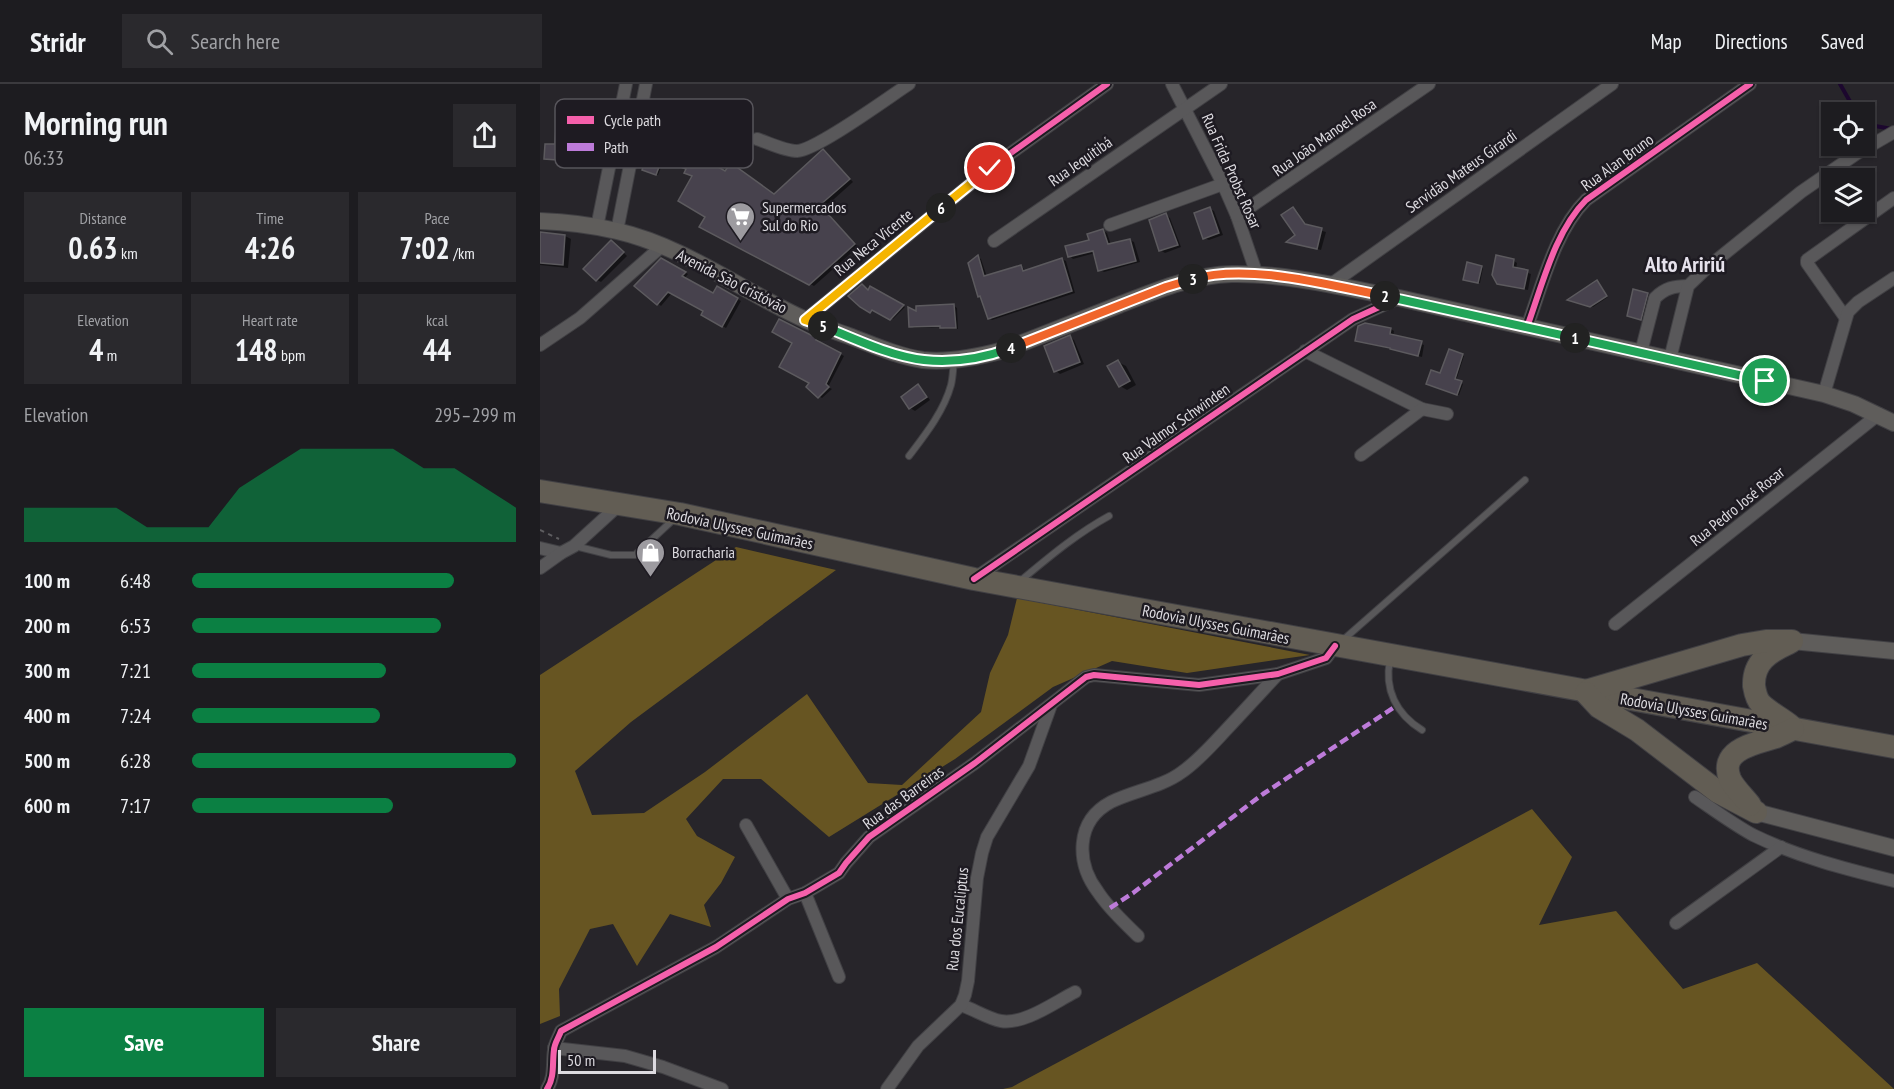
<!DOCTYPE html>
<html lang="en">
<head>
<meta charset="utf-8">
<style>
	body { margin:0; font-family:"PT Sans Narrow",sans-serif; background:#2a292d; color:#f1f3f6; height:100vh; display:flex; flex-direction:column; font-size:22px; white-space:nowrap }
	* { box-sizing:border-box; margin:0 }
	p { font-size:20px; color:#a0a1a5 }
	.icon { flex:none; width:33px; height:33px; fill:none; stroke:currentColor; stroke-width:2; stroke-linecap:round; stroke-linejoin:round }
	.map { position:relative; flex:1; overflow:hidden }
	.panel { display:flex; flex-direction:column; background:#1d1c20; width:540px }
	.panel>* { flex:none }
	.controls { position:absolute; left:1281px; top:18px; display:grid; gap:12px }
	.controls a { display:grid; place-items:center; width:54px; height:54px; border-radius:0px; background:#1d1c20; box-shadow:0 2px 4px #0004,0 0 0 2px #3b3a3e; font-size:30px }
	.scale { position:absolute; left:18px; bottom:15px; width:98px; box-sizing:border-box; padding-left:6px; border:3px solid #dddbe0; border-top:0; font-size:16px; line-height:21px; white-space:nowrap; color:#dddbe0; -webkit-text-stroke:4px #1e1b22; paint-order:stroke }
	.pin { position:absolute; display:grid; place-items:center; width:51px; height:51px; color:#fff; margin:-26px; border:3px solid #fff; border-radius:50%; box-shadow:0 2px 6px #0007 }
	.km { position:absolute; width:30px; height:30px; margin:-15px; border-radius:50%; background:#222; color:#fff; font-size:16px; line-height:30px; text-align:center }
	.round { display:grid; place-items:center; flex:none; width:63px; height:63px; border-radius:0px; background:#2a292d }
	.head { display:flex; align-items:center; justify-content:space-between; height:102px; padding:0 24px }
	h1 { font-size:33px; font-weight:700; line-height:45px }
	.figures { display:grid; grid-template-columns:repeat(3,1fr); gap:9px; height:102px; padding:6px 24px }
	.figures div { display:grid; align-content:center; border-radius:0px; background:#2a292d; text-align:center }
	.figures b { font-size:30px; font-weight:700 }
	.figures small { font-size:16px; font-weight:400 }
	.figures p { font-size:16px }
	.chart { height:168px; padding:12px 24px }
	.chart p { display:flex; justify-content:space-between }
	.chart svg { width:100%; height:108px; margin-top:6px; fill:#0b8043; opacity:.7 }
	.primary-button { display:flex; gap:12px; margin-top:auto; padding:12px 24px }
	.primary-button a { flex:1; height:69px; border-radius:0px; background:#0b8043; color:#fff; font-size:24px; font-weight:700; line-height:69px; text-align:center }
	.primary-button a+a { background:#2a292d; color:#f1f3f6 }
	ul { padding:0 24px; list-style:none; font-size:20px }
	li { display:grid; grid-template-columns:96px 72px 1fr; align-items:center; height:45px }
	li i { height:15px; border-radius:8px; background:#0b8043 }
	header { display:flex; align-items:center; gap:36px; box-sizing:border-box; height:84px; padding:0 30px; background:#1d1c20; border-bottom:2px solid #3b3a3e }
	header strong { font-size:28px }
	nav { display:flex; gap:33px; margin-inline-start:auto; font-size:21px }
	.search { width:420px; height:54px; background:#2a292d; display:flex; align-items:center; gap:15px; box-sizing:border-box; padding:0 21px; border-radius:0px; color:#a0a1a5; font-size:22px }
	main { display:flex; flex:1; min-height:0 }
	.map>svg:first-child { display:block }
	.forest { fill:#675522 }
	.shadow { fill:#0007 }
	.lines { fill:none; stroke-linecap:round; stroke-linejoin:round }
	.stream { stroke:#1c072e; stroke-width:4 }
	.building { fill:#47424d; stroke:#5c5a5e; stroke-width:1.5 }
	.lane-casing { stroke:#414044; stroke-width:8 }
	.street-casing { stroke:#414044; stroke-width:14 }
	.secondary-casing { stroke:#414044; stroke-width:18 }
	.highway-casing { stroke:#414044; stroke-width:24 }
	.path { stroke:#5e5d60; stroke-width:2; stroke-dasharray:4.5 4.5; stroke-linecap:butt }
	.lane { stroke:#59585a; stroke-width:6 }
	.street { stroke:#59585a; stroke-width:12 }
	.secondary { stroke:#5f5d5b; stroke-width:16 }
	.highway { stroke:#625d54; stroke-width:22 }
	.quiet { stroke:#bd7bd9; stroke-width:4.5; stroke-dasharray:9 4.5; stroke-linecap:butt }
	.cycleway-casing { stroke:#1e1b22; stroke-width:10 }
	.cycleway { stroke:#f560ab; stroke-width:6 }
	.split-1-casing { stroke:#fff; stroke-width:12 }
	.split-2-casing { stroke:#fff; stroke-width:12 }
	.split-3-casing { stroke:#fff; stroke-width:12 }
	.split-4-casing { stroke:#fff; stroke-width:12 }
	.split-5-casing { stroke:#fff; stroke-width:12 }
	.split-6-casing { stroke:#fff; stroke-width:12 }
	.split-7-casing { stroke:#fff; stroke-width:12 }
	.split-1 { stroke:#22a559; stroke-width:8 }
	.split-2 { stroke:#22a559; stroke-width:8 }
	.split-3 { stroke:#f0652b; stroke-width:8 }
	.split-4 { stroke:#f0652b; stroke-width:8 }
	.split-5 { stroke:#22a559; stroke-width:8 }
	.split-6 { stroke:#f5b400; stroke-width:8 }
	.split-7 { stroke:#f5b400; stroke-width:8 }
	.labels { text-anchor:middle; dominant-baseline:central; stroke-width:5; stroke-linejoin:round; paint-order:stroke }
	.street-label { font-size:16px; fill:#dddbe0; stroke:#1e1b22 }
	.poi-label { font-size:16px; fill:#dddbe0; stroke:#1e1b22; text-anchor:start }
	.district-label { font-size:22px; font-weight:bold; fill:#e6e2ec; stroke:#1e1b22 }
	.key { fill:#1e1b22; stroke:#57555b; stroke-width:1.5 }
	.key-label { font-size:16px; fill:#dddbe0 }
</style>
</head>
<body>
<header>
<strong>Stridr</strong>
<div class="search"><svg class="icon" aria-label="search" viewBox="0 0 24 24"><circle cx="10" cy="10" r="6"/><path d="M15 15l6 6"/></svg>Search here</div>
<nav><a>Map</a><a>Directions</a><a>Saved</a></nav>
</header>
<main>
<section class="panel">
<div class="head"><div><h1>Morning run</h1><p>06:33</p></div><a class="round"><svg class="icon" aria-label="share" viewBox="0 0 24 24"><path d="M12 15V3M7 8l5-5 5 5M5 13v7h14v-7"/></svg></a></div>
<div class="figures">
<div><p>Distance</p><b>0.63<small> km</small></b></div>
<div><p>Time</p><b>4:26</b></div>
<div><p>Pace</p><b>7:02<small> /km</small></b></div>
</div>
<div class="figures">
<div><p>Elevation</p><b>4<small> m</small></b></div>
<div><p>Heart rate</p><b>148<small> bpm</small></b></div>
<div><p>kcal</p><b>44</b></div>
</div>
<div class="chart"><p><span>Elevation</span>295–299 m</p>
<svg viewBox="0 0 160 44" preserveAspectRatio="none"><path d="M0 44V30L10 30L20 30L30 30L40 38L50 38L60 38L70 22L80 14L90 6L100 6L110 6L120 6L130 14L140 14L150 22L160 30V44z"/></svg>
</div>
<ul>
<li><b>100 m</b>6:48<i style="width:81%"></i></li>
<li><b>200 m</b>6:53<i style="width:77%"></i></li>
<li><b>300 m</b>7:21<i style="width:60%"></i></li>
<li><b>400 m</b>7:24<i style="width:58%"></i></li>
<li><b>500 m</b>6:28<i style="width:100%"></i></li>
<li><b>600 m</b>7:17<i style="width:62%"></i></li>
</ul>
<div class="primary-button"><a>Save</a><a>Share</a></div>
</section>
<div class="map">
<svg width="1354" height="1005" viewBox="0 0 1354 1005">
	<rect width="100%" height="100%" fill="#27252a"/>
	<!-- forest -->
	<g class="forest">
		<polygon points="196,463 296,486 91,638 35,687 52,731 104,729 165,688 267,610 328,699 362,701 441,628 450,589 468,551 477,514 770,571 647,589 572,577 513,603 415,675 289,753 221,695 183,695 146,735 157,752 195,773 181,799 164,821 171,843 130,830 97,882 73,840 50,845 19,905 20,932 0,940 0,591"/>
		<polygon points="992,725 1032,773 999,841 1076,827 1143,905 1217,879 1354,1005 463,1005 472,1003"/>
	</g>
	<!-- shadow -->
	<g class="shadow">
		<polygon points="34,29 35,29 32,77 7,75 17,62"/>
		<polygon points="284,67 313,98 284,124 318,163 274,202 161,142 186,89 235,111"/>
		<polygon points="121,77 123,78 118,91 105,86"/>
		<polygon points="753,124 757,127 768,143 786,148 781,166 749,157 757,151"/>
		<polygon points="670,125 674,127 683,151 669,156 664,154"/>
		<polygon points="626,131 630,134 641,163 625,169 620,166"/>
		<polygon points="563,147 567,149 571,161 590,156 594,158 600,178 564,188 560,186 555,169 533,175 530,172"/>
		<polygon points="0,150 25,152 31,155 28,184 0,181"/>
		<polygon points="76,161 87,172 61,198 57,196"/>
		<polygon points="438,173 441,175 447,193 481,182 486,187 522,175 526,177 535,209 452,236 449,234"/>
		<polygon points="957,173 974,177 977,179 976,185 991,190 988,206 963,201 959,199"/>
		<polygon points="121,176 148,190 144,195 174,211 178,204 201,217 186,244 163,231 165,227 132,209 121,222 96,202"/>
		<polygon points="942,183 943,184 940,199 926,196"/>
		<polygon points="1059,199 1068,213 1053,223 1030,216"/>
		<polygon points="330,204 365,223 353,235 334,225 332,228 321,222"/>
		<polygon points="1107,210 1109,211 1103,236 1090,232"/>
		<polygon points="414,222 417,224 418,245 405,245 402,243 374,244 371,242 378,230"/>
		<polygon points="240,237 279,257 279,259 304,272 288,303 292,305 282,314 279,312 254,259"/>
		<polygon points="851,245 854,247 853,252 884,261 882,273 817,256"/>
		<polygon points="530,253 534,256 544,280 520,290 516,287"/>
		<polygon points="910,267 924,272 916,297 923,300 919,311 889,300 901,291"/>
		<polygon points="578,278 586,282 596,301 587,306 580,302"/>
		<polygon points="378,302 382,305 390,316 375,327 370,324"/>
	</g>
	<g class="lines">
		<!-- stream -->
		<g class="stream">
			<polyline points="1300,0 1316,28"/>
			<polyline points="1324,40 1352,45"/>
		</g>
	</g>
	<!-- building -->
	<g class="building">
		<polygon points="17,26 34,27 31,77 4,75 5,60 15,60"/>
		<polygon points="283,65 310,95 280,121 315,160 269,201 159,143 165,133 138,117 152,92 144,89 146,85 128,78 132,68 162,76 163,74 185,87 191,79 234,110"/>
		<polygon points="107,70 122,75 116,91 102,86"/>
		<polygon points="670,123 679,149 663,155 654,129"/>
		<polygon points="753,123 765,140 782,144 777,165 746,158 755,151 741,131"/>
		<polygon points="626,129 638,161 619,167 609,136"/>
		<polygon points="563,145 568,160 590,155 596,177 558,187 553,167 528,173 525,162 549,156 547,150"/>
		<polygon points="0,148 25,151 23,181 0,179"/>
		<polygon points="71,156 84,168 56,197 43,185"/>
		<polygon points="438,171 444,192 481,181 483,187 522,174 532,207 448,235 440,212 438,213 428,179"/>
		<polygon points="956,171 974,175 973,183 988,186 984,205 957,200 952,191"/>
		<polygon points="121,174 146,188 142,192 173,209 177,202 198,214 182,243 161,231 163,227 128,208 117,221 94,202"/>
		<polygon points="927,178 942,182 938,199 923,196"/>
		<polygon points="1057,196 1067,212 1050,223 1027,216"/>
		<polygon points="322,200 328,206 330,202 364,221 350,236 332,226 330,229 320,223 308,212"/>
		<polygon points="1093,205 1108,209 1101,236 1087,232"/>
		<polygon points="414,220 416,244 400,244 400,242 369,243 368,223 376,227 376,222"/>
		<polygon points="239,235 277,254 276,256 301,269 286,300 289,303 278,314 266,303 269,299 239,283 252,259 232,248"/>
		<polygon points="825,239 851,244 850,250 882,257 878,272 850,265 850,264 815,257 818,242"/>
		<polygon points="530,251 540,278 514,288 504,262"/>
		<polygon points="909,265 923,270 915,295 922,297 917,311 886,300 891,286 900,289"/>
		<polygon points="578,276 590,297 579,303 567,282"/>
		<polygon points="378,300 387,313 369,325 361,313"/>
	</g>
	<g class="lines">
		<defs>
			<g id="lane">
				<path d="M369 372C385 351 404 327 411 301 413 293 413 284 414 277"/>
				<polyline points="35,462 71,471 95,471 135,434"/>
				<path d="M479 498C508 474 536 450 569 432"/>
				<polyline points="803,556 985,396"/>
				<path d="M850 576C844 605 856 630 882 646"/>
			</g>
			<g id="street">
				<polyline points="632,0 683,100 697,132 717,191"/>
				<path d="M217 55C229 59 245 67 257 67 277 66 349 13 369 0"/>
				<polyline points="697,132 889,0"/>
				<polyline points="570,141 683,100"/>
				<polyline points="57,143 86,0"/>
				<polyline points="77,147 106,0"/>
				<polyline points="454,157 681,0"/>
				<polyline points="790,201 1072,0"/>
				<polyline points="1305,233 1267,179 1267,176 1354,114"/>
				<polyline points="265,236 450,84 567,0"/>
				<path d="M987 243C1002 202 1015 147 1046 116L1210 0"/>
				<polyline points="0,261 40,234 122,162"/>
				<polyline points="765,267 882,325 907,330"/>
				<path d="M1101 268 1115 214C1125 204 1134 202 1148 202"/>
				<polyline points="1130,275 1148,202 1168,183 1261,108 1316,70 1354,48"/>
				<polyline points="1284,310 1308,228 1318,218 1354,194"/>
				<polyline points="821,371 882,325"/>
				<polyline points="0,464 21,469"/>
				<polyline points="0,484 21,469 34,462 80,420"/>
				<polyline points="435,494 813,235 859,214"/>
				<polyline points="1075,540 1339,330"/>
				<path d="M1155 713C1174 726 1193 740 1213 751 1258 773 1306 785 1354 797"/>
				<polyline points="206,741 248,815"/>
				<polyline points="265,809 299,893"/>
				<polyline points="1136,839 1241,763"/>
				<path d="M598 852C584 838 569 825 558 808 536 779 535 737 571 718 593 707 622 703 642 688 658 677 672 661 685 647 703 628 720 609 738 590"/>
				<path d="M421 921C433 925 449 935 461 937 484 941 515 918 535 908"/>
				<polyline points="14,964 85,972 123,983 182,1005"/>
				<path d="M7 1005C15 993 12 979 14 966 14 960 19 953 21 947L176 863 248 815 265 809 299 789 306 779 329 753 435 679 546 593 554 591 659 601 738 590 786 574 795 562"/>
				<polyline points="347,1005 378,962 421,921 425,911 428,897 437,794 442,769 447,753 489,682 511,621"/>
			</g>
			<g id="secondary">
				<path d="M0 137C26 138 52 141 77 147 146 163 203 208 266 236 280 242 295 247 309 252 333 261 357 272 383 276 410 279 438 273 464 266 502 251 540 236 579 221 615 207 652 191 692 190 745 189 806 204 859 214L1284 310 1314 320 1354 339"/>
				<polyline points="1252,557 1354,567"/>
				<polyline points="1216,728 1354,764"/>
			</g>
			<g id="highway">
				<polyline points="0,407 140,430 434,495 1354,663"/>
				<path d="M1249 559C1229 568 1213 578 1214 602 1215 608 1217 616 1221 620 1229 628 1241 634 1251 642"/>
				<polyline points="1049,606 1202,561 1226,557 1252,557"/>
				<polyline points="1046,609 1059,623 1097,646 1178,708 1216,728"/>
				<path d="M1210 721C1204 713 1194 704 1190 695 1178 665 1217 659 1236 653 1241 651 1247 648 1253 645"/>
			</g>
		</defs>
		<!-- lane casing -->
		<use href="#lane" class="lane-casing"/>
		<!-- street casing -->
		<use href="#street" class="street-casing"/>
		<!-- secondary casing -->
		<use href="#secondary" class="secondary-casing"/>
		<!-- highway casing -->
		<use href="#highway" class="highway-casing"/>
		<!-- path -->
		<polyline class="path" points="0,446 19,455"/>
		<!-- lane -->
		<use href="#lane" class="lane"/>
		<!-- street -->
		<use href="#street" class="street"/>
		<!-- secondary -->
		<use href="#secondary" class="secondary"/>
		<!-- highway -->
		<use href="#highway" class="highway"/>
		<!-- quiet -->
		<polyline class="quiet" points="570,824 593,809 723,710 856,622"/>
		<defs>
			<g id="cycleway">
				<polyline points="265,236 450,84 567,0"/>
				<path d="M987 243C1002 202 1015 147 1046 116L1210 0"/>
				<polyline points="434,495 813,235 859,214"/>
				<path d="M7 1005C15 993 12 979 14 966 14 960 19 953 21 947L176 863 248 815 265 809 299 789 306 779 329 753 435 679 546 593 554 591 659 601 738 590 786 574 795 562"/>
			</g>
		</defs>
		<!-- cycleway casing -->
		<use href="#cycleway" class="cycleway-casing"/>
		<!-- cycleway -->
		<use href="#cycleway" class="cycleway"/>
	</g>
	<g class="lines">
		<defs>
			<polyline id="split-1" points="1035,254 1225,297"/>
			<polyline id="split-2" points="845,212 1035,254"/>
			<path id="split-3" d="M653 195C708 179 789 201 845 212"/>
			<polyline id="split-4" points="471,264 626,203 653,195"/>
			<path id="split-5" d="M283 242C315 255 350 272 384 276 413 279 444 274 471 264"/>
			<polyline id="split-6" points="283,242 265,236 401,124"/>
			<polyline id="split-7" points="401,124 450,84"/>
		</defs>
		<!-- split-1 casing -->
		<use href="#split-1" class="split-1-casing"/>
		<!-- split-2 casing -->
		<use href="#split-2" class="split-2-casing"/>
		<!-- split-3 casing -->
		<use href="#split-3" class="split-3-casing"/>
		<!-- split-4 casing -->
		<use href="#split-4" class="split-4-casing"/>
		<!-- split-5 casing -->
		<use href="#split-5" class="split-5-casing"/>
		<!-- split-6 casing -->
		<use href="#split-6" class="split-6-casing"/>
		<!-- split-7 casing -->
		<use href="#split-7" class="split-7-casing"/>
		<!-- split-1 -->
		<use href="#split-1" class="split-1"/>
		<!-- split-2 -->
		<use href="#split-2" class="split-2"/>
		<!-- split-3 -->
		<use href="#split-3" class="split-3"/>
		<!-- split-4 -->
		<use href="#split-4" class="split-4"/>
		<!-- split-5 -->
		<use href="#split-5" class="split-5"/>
		<!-- split-6 -->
		<use href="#split-6" class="split-6"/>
		<!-- split-7 -->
		<use href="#split-7" class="split-7"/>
	</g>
	<!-- icons -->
	<defs>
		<symbol id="supermarket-pin" viewBox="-11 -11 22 30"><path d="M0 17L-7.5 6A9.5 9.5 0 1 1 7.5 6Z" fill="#9d9ba0" stroke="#1e1b22"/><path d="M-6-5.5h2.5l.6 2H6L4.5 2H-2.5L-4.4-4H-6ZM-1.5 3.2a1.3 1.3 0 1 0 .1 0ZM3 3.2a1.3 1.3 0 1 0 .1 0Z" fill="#fff"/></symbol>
		<symbol id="shop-pin" viewBox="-11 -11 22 30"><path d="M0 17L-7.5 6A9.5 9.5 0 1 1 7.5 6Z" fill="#9d9ba0" stroke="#1e1b22"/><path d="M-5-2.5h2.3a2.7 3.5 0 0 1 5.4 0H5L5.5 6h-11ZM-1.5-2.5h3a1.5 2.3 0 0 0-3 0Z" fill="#fff"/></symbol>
	</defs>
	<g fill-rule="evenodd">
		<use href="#supermarket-pin" x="184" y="116" width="33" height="45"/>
		<use href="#shop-pin" x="94" y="452" width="33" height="45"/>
	</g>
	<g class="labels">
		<!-- street labels -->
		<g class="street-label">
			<text transform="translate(784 53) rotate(-35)">Rua João Manoel Rosa</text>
			<text transform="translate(540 77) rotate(-35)">Rua Jequitibá</text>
			<text transform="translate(1077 78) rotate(-36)">Rua Alan Bruno</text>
			<text transform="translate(692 87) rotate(66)">Rua Frida Probst Rosar</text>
			<text transform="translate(921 87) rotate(-35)">Servidão Mateus Girardi</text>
			<text transform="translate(333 158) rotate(-39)">Rua Neca Vicente</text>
			<text transform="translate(192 197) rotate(27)">Avenida São Cristóvão</text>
			<text transform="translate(636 339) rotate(-35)">Rua Valmor Schwinden</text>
			<text transform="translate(1197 422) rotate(-39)">Rua Pedro José Rosar</text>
			<text transform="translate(200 444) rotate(12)">Rodovia Ulysses Guimarães</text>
			<text transform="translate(676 540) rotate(11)">Rodovia Ulysses Guimarães</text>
			<text transform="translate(1154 627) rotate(10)">Rodovia Ulysses Guimarães</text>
			<text transform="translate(363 713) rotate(-36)">Rua das Barreiras</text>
			<text transform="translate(417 835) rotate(-84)">Rua dos Eucaliptus</text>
		</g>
		<!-- poi labels -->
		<g class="poi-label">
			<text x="222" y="123">Supermercados<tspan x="222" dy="18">Sul do Rio</tspan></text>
			<text x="132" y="468">Borracharia</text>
		</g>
		<!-- district labels -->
		<g class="district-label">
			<text x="1145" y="180">Alto Aririú</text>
		</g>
	</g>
	<!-- legend -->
	<rect x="15" y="15" width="198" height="69" rx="9" class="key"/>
	<rect x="27" y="32" width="27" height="8" fill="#f560ab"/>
	<rect x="27" y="59" width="27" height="8" fill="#bd7bd9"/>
	<g class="key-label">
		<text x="64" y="42">Cycle path</text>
		<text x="64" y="69">Path</text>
	</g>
</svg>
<div class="controls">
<a><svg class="icon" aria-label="locate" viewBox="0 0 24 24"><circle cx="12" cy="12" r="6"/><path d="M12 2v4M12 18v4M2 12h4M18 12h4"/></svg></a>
<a><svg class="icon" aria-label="layers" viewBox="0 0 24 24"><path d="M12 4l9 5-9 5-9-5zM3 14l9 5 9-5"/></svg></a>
</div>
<div class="scale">50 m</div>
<div class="pin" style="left:1225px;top:297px;background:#1e9e55"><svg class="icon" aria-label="arrive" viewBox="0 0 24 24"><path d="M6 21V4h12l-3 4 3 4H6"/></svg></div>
<div class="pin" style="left:450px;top:84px;background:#d93025"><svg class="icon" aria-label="check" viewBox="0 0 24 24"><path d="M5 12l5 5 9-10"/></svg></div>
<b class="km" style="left:1035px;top:254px">1</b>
<b class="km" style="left:845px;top:212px">2</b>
<b class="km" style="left:653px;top:195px">3</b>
<b class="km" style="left:471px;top:264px">4</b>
<b class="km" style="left:283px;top:242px">5</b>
<b class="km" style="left:401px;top:124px">6</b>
</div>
</main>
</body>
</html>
